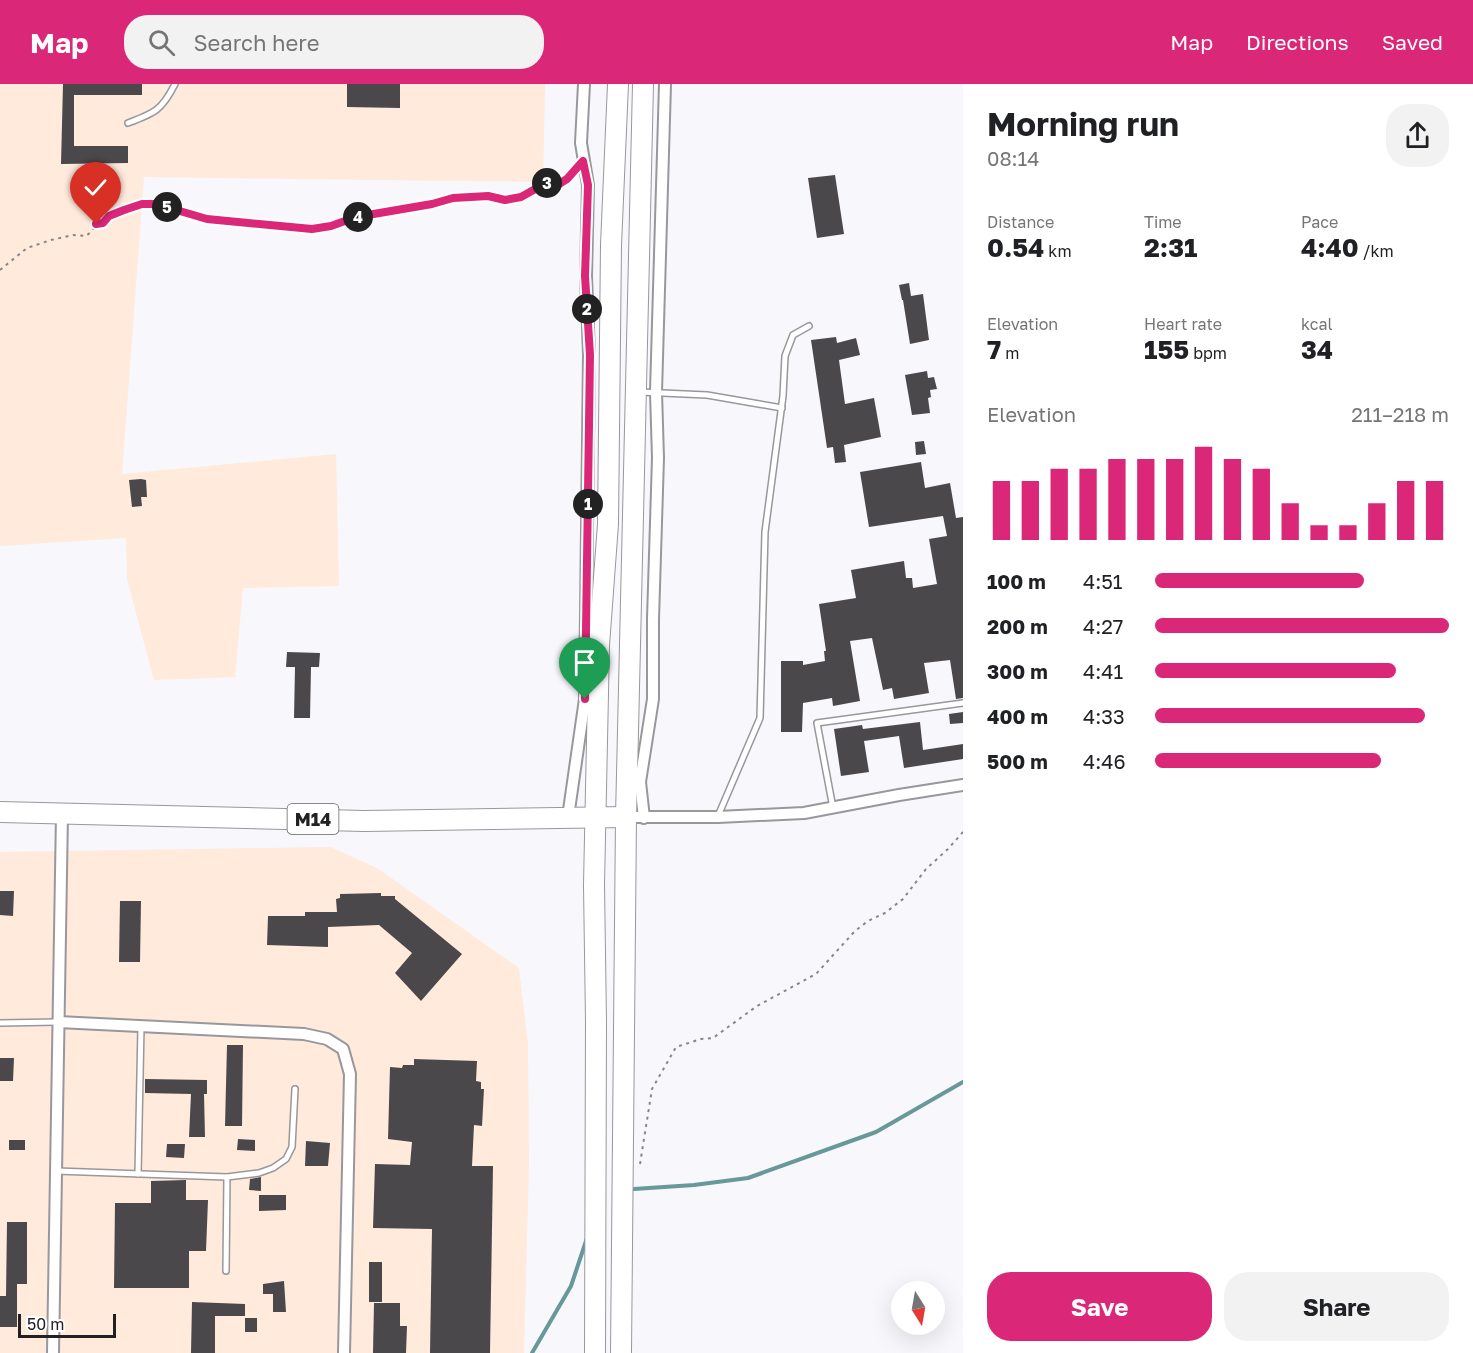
<!DOCTYPE html>
<html lang="en">
<head>
<meta charset="utf-8">
<style>
	body { margin:0; font-family:"Golos Text",sans-serif; background:#f2f2f2; color:#202124; height:100vh; display:flex; flex-direction:column; font-size:22px; white-space:nowrap }
	* { box-sizing:border-box; margin:0 }
	p { font-size:20px; color:#757577 }
	.icon { flex:none; width:33px; height:33px; fill:none; stroke:currentColor; stroke-width:2; stroke-linecap:round; stroke-linejoin:round }
	.map { position:relative; flex:1; overflow:hidden }
	.side { display:flex; flex-direction:column; background:#fff; width:510px }
	.side>* { flex:none }
	.needle { width:39px; rotate:169deg }
	.controls { position:absolute; left:891px; top:1197px; display:grid; gap:12px }
	.controls a { display:grid; place-items:center; width:54px; height:54px; border-radius:50%; background:#fff; box-shadow:0 6px 24px #0002; font-size:30px }
	.scale { position:absolute; left:18px; bottom:15px; width:98px; box-sizing:border-box; padding-left:6px; border:3px solid #212022; border-top:0; font-size:16px; line-height:21px; white-space:nowrap; color:#212022; -webkit-text-stroke:4px #fff; paint-order:stroke }
	.pin { position:absolute; display:grid; place-items:center; width:51px; height:51px; color:#fff; margin:-62px -26px; border-radius:50% 50% 50% 0; rotate:-45deg; box-shadow:0 0 6px #0007 }
	.pin .icon { rotate:45deg }
	.km { position:absolute; width:30px; height:30px; margin:-15px; border-radius:50%; background:#222; color:#fff; font-size:16px; line-height:30px; text-align:center }
	.round { display:grid; place-items:center; flex:none; width:63px; height:63px; border-radius:24px; background:#f2f2f2 }
	.head { display:flex; align-items:center; justify-content:space-between; height:102px; padding:0 24px }
	h1 { font-size:33px; font-weight:700; line-height:45px }
	.stats { display:grid; grid-template-columns:repeat(3,1fr); gap:9px; height:102px; padding:6px 24px }
	.stats div { display:grid; align-content:center }
	.stats b { font-size:26px; font-weight:700 }
	.stats small { font-size:16px; font-weight:400 }
	.stats p { font-size:16px }
	.chart { height:168px; padding:12px 24px }
	.chart p { display:flex; justify-content:space-between }
	.chart svg { width:100%; height:108px; margin-top:6px; stroke:#db2777; stroke-width:6 }
	.cta { display:flex; gap:12px; margin-top:auto; padding:12px 24px }
	.cta a { flex:1; height:69px; border-radius:24px; background:#db2777; color:#fff; font-size:24px; font-weight:700; line-height:69px; text-align:center }
	.cta a+a { background:#f2f2f2; color:#202124 }
	ul { padding:0 24px; list-style:none; font-size:20px }
	li { display:grid; grid-template-columns:96px 72px 1fr; align-items:center; height:45px }
	li i { height:15px; border-radius:8px; background:#db2777 }
	header { display:flex; align-items:center; gap:36px; box-sizing:border-box; height:84px; padding:0 30px; background:#db2777; color:#fff }
	header strong { font-size:28px }
	nav { display:flex; gap:33px; margin-inline-start:auto; font-size:21px }
	.search { width:420px; height:54px; background:#f2f2f2; display:flex; align-items:center; gap:15px; box-sizing:border-box; padding:0 21px; border-radius:24px; color:#757577; font-size:22px }
	main { display:flex; flex:1; min-height:0 }
	.map>svg:first-child { display:block }
	.industrial { fill:#ffeadb }
	.lines { fill:none; stroke-linecap:round; stroke-linejoin:round }
	.stream { stroke:#67989a; stroke-width:4 }
	.building { fill:#4b484b }
	.lane-casing { stroke:#98979c; stroke-width:8 }
	.street-casing { stroke:#98979c; stroke-width:14 }
	.highway-casing { stroke:#98979c; stroke-width:22 }
	.path { stroke:#87868a; stroke-width:2; stroke-dasharray:3 4.5; stroke-linecap:butt }
	.lane { stroke:#fff; stroke-width:5 }
	.street { stroke:#fff; stroke-width:10 }
	.highway { stroke:#fff; stroke-width:20 }
	.route-casing { stroke:#fff; stroke-width:12 }
	.route { stroke:#db2777; stroke-width:8 }
	.labels { text-anchor:middle; dominant-baseline:central; stroke-width:6; stroke-linejoin:round; paint-order:stroke }
	.shield { fill:#fff; stroke:#646364; stroke-width:1.5 }
	.shield-label { font-size:18px; font-weight:bold; fill:#212022 }
</style>
</head>
<body>
<header>
<strong>Map</strong>
<div class="search"><svg class="icon" aria-label="search" viewBox="0 0 24 24"><circle cx="10" cy="10" r="6"/><path d="M15 15l6 6"/></svg>Search here</div>
<nav><a>Map</a><a>Directions</a><a>Saved</a></nav>
</header>
<main>
<div class="map">
<svg width="963" height="1269" viewBox="0 0 963 1269">
	<rect width="100%" height="100%" fill="#f8f7fc"/>
	<!-- industrial -->
	<g class="industrial">
		<polygon points="0,0 545,0 543,98 144,93 122,390 336,370 339,502 243,504 235,593 154,596 127,495 126,454 0,462"/>
		<polygon points="330,763 377,784 519,884 528,960 529,1080 524,1269 0,1269 0,768"/>
	</g>
	<g class="lines">
		<!-- stream -->
		<g class="stream">
			<polyline points="634,1105 694,1101 748,1094 876,1048 963,998"/>
			<polyline points="532,1269 571,1202 587,1154"/>
		</g>
	</g>
	<!-- building -->
	<g class="building">
		<polygon points="63,0 142,0 142,11 74,11 74,62 128,62 128,79 61,80"/>
		<polygon points="347,0 400,0 400,24 347,23"/>
		<polygon points="835,91 844,150 817,154 808,94"/>
		<polygon points="909,199 911,212 923,210 929,256 910,260 903,216 902,216 899,201"/>
		<polygon points="836,253 837,259 856,254 860,271 839,276 845,320 874,314 881,353 844,361 846,378 835,379 833,363 827,364 811,256"/>
		<polygon points="927,287 928,294 934,293 937,305 930,306 931,313 928,314 930,329 912,331 905,291"/>
		<polygon points="924,357 926,370 916,371 915,358"/>
		<polygon points="921,378 925,404 950,399 956,434 963,433 963,614 956,615 950,576 924,579 929,609 894,615 892,604 883,606 872,554 850,557 860,617 833,622 832,614 803,619 802,648 781,648 781,577 803,577 803,581 825,577 824,567 826,567 819,520 856,514 851,486 904,477 906,494 912,494 913,504 937,500 929,455 947,452 943,432 869,443 860,388"/>
		<polygon points="141,395 146,396 147,413 141,413 142,422 132,423 129,396"/>
		<polygon points="287,568 320,569 319,583 311,583 310,634 294,634 295,583 286,583"/>
		<polygon points="963,628 963,639 950,640 949,630"/>
		<polygon points="920,638 923,666 963,660 963,675 904,684 899,652 864,657 869,688 841,692 834,645 862,641 863,645"/>
		<polygon points="0,807 14,807 13,832 0,831"/>
		<polygon points="381,809 381,812 395,812 395,815 462,870 421,917 395,889 412,869 379,841 328,843 328,863 267,861 268,832 305,832 305,828 337,828 336,815 340,814 340,810"/>
		<polygon points="120,817 141,817 140,878 119,878"/>
		<polygon points="227,961 243,961 242,1042 225,1042"/>
		<polygon points="0,974 14,974 13,997 0,997"/>
		<polygon points="414,975 477,977 476,997 481,998 481,1005 484,1005 482,1042 474,1041 472,1082 493,1082 490,1269 430,1269 432,1145 373,1144 375,1080 410,1081 412,1058 388,1055 390,983 402,984 403,981 414,981"/>
		<polygon points="145,995 207,996 207,1010 204,1010 205,1053 189,1053 191,1010 145,1009"/>
		<polygon points="238,1055 255,1056 255,1067 237,1066"/>
		<rect x="9" y="1056" width="16" height="10"/>
		<polygon points="306,1057 330,1059 328,1082 305,1082"/>
		<polygon points="167,1060 185,1060 184,1074 166,1073"/>
		<polygon points="261,1093 261,1107 249,1106 250,1095"/>
		<polygon points="186,1096 186,1116 208,1116 206,1167 189,1167 189,1204 114,1204 115,1119 151,1119 151,1097"/>
		<polygon points="259,1111 286,1111 286,1126 259,1127"/>
		<polygon points="7,1138 27,1138 27,1200 17,1200 17,1243 0,1243 0,1212 6,1212"/>
		<rect x="369" y="1178" width="13" height="40"/>
		<polygon points="284,1197 286,1228 273,1228 273,1210 263,1210 263,1200"/>
		<polygon points="192,1218 245,1220 245,1232 215,1232 215,1269 191,1269"/>
		<polygon points="374,1219 400,1219 400,1242 407,1242 406,1269 373,1269"/>
		<rect x="245" y="1234" width="12" height="14"/>
	</g>
	<g class="lines">
		<defs>
			<g id="lane">
				<path d="M128 39C155 29 162 26 175 0"/>
				<polyline points="640,308 707,311 782,324"/>
				<polyline points="833,724 817,639 963,619"/>
				<polyline points="718,732 760,634 765,448 783,312 785,272 793,251 809,242"/>
				<polyline points="0,939 58,938"/>
				<polyline points="56,1087 227,1093 259,1089 273,1084 286,1075 292,1063 295,1005"/>
				<polyline points="138,1090 141,942"/>
				<polyline points="226,1187 227,1093"/>
			</g>
			<g id="street">
				<polyline points="568,733 585,615 589,271 586,192 588,101 581,59 584,0"/>
				<polyline points="626,733 718,733 804,729 899,711 963,701"/>
				<polyline points="644,734 640,698 653,615 653,535 658,374 656,308 665,0"/>
				<polyline points="58,938 304,950 327,955 343,965 350,990 344,1269"/>
				<polyline points="53,1269 62,730"/>
			</g>
			<g id="highway">
				<polyline points="0,728 364,737 626,733"/>
				<polyline points="595,1269 596,938 594,801 599,561 608,440 611,161 618,0"/>
				<polyline points="621,1269 626,733 643,0"/>
			</g>
		</defs>
		<!-- lane casing -->
		<use href="#lane" class="lane-casing"/>
		<!-- street casing -->
		<use href="#street" class="street-casing"/>
		<!-- highway casing -->
		<use href="#highway" class="highway-casing"/>
		<!-- path -->
		<g class="path">
			<polyline points="0,186 27,164 51,156 73,151 86,152 92,147 96,140 103,139 109,132 124,126 142,120 156,120 207,135 312,145 331,142 356,133 432,120 453,114 487,112 505,116 521,113 546,99 559,101 573,88"/>
			<polyline points="640,1080 652,1005 676,963 701,955 713,954 757,922 816,890 855,847 868,837 885,829 903,815 926,785 948,765 963,748"/>
		</g>
		<!-- lane -->
		<use href="#lane" class="lane"/>
		<!-- street -->
		<use href="#street" class="street"/>
		<!-- highway -->
		<use href="#highway" class="highway"/>
	</g>
	<g class="lines">
		<defs>
			<polyline id="route" points="96,140 103,139 109,132 124,126 142,120 156,120 207,135 312,145 331,142 356,133 432,120 453,114 488,112 505,116 521,113 546,99 559,100 567,95 583,77 588,101 585,192 590,271 585,615"/>
		</defs>
		<!-- route casing -->
		<use href="#route" class="route-casing"/>
		<!-- route -->
		<use href="#route" class="route"/>
	</g>
	<g class="labels">
		<!-- shield labels -->
		<rect class="shield" x="287.5" y="720" width="51" height="30" rx="4.5"/>
		<g class="shield-label">
			<text x="313" y="735">M14</text>
		</g>
	</g>
</svg>
<div class="controls">
<a><svg class="needle" viewBox="-14 -14 28 28"><path d="M0-13l5 13h-10z" fill="#e53935"/><path d="M0 13l5-13h-10z" fill="#757577"/></svg></a>
</div>
<div class="scale">50 m</div>
<div class="pin" style="left:585px;top:615px;background:#1e9e55"><svg class="icon" aria-label="arrive" viewBox="0 0 24 24"><path d="M6 21V4h12l-3 4 3 4H6"/></svg></div>
<div class="pin" style="left:96px;top:140px;background:#d93025"><svg class="icon" aria-label="check" viewBox="0 0 24 24"><path d="M5 12l5 5 9-10"/></svg></div>
<b class="km" style="left:588px;top:420px">1</b>
<b class="km" style="left:587px;top:225px">2</b>
<b class="km" style="left:547px;top:99px">3</b>
<b class="km" style="left:358px;top:133px">4</b>
<b class="km" style="left:167px;top:123px">5</b>
</div>
<section class="side">
<div class="head"><div><h1>Morning run</h1><p>08:14</p></div><a class="round"><svg class="icon" aria-label="share" viewBox="0 0 24 24"><path d="M12 15V3M7 8l5-5 5 5M5 13v7h14v-7"/></svg></a></div>
<div class="stats">
<div><p>Distance</p><b>0.54<small> km</small></b></div>
<div><p>Time</p><b>2:31</b></div>
<div><p>Pace</p><b>4:40<small> /km</small></b></div>
</div>
<div class="stats">
<div><p>Elevation</p><b>7<small> m</small></b></div>
<div><p>Heart rate</p><b>155<small> bpm</small></b></div>
<div><p>kcal</p><b>34</b></div>
</div>
<div class="chart"><p><span>Elevation</span>211–218 m</p>
<svg viewBox="0 0 160 44" preserveAspectRatio="none"><path d="M5 44V20M15 44V20M25 44V15M35 44V15M45 44V11M55 44V11M65 44V11M75 44V6M85 44V11M95 44V15M105 44V29M115 44V38M125 44V38M135 44V29M145 44V20M155 44V20"/></svg>
</div>
<ul>
<li><b>100 m</b>4:51<i style="width:71%"></i></li>
<li><b>200 m</b>4:27<i style="width:100%"></i></li>
<li><b>300 m</b>4:41<i style="width:82%"></i></li>
<li><b>400 m</b>4:33<i style="width:92%"></i></li>
<li><b>500 m</b>4:46<i style="width:77%"></i></li>
</ul>
<div class="cta"><a>Save</a><a>Share</a></div>
</section>
</main>
</body>
</html>
